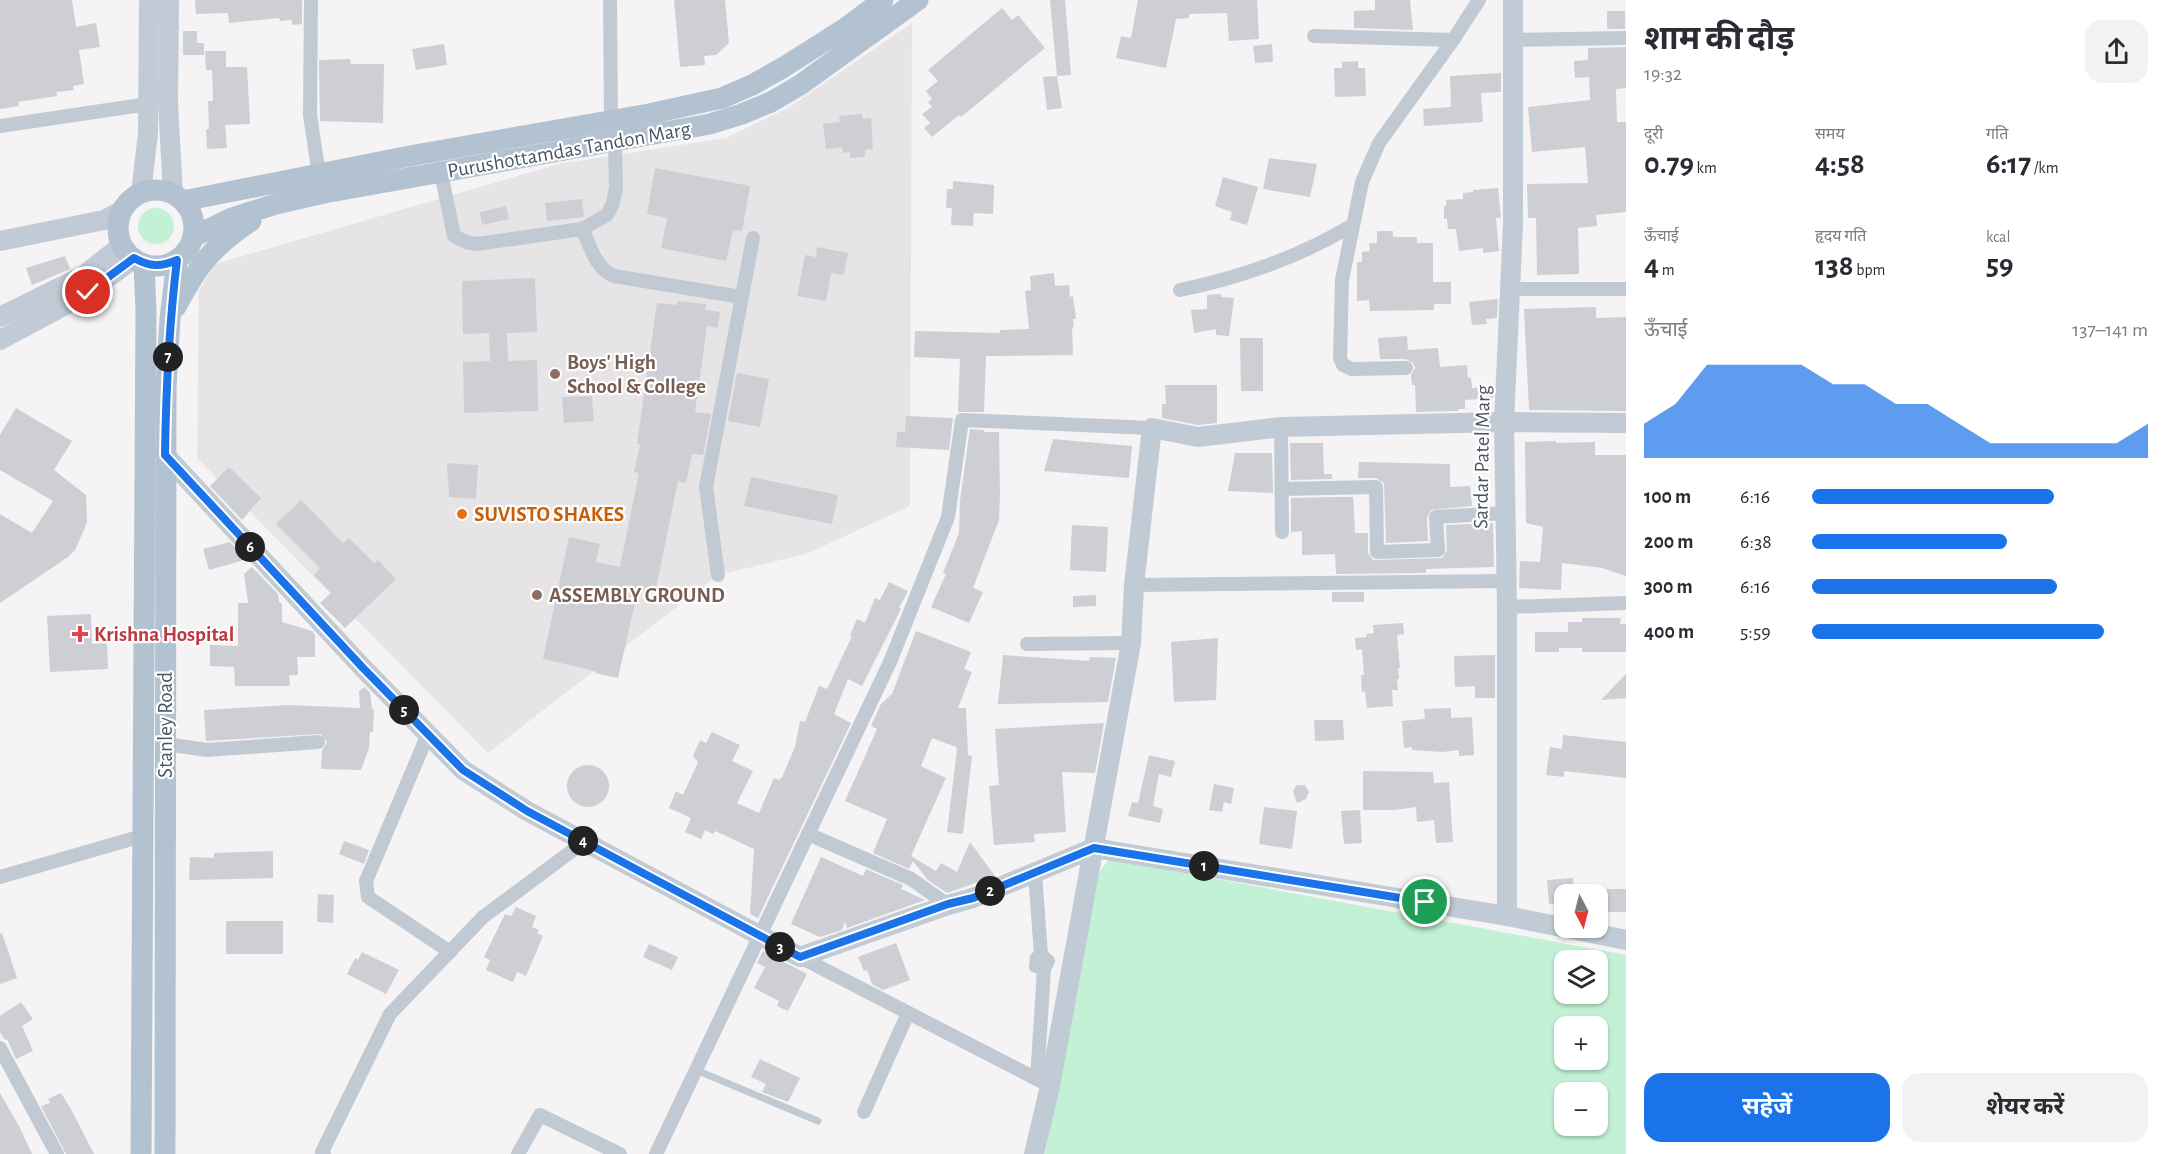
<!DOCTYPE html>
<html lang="hi">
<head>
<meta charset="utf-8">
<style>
	body { margin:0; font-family:"Alegreya Sans","Noto Sans Devanagari",sans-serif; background:#f2f2f3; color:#2b2b33; height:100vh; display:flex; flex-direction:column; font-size:22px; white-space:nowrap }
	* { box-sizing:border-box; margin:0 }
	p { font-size:20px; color:#7c7c81 }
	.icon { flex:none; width:33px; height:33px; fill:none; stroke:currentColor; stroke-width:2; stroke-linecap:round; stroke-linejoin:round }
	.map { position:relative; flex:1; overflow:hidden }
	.sheet { display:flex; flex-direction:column; background:#fff; width:540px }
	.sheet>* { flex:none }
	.needle { width:39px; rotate:173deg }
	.tools { position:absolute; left:1554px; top:884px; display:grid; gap:12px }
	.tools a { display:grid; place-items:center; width:54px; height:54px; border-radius:12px; background:#fff; box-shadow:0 2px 4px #0004; font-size:30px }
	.pin { position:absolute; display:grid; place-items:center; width:51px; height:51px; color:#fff; margin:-26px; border:3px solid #fff; border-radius:50%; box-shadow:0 2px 6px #0007 }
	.km { position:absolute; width:30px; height:30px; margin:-15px; border-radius:50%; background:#222; color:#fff; font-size:16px; line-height:30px; text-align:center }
	.round { display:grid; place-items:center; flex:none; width:63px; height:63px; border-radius:18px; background:#f2f2f3 }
	.overview { display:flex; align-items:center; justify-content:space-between; height:102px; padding:0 18px }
	h1 { font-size:33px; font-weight:700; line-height:45px }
	.stats { display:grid; grid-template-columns:repeat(3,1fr); gap:9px; height:102px; padding:6px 18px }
	.stats div { display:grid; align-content:center }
	.stats b { font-size:30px; font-weight:700 }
	.stats small { font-size:16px; font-weight:400 }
	.stats p { font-size:16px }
	.chart { height:168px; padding:12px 18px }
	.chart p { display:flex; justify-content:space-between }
	.chart svg { width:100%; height:108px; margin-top:6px; fill:#1a73e8; opacity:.7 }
	.action { display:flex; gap:12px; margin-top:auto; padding:12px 18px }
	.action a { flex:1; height:69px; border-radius:18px; background:#1a73e8; color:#fff; font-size:24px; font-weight:700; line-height:69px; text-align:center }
	.action a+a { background:#f2f2f3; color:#2b2b33 }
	ul { padding:0 18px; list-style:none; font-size:20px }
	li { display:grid; grid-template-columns:96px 72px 1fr; align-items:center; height:45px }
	li i { height:15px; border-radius:8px; background:#1a73e8 }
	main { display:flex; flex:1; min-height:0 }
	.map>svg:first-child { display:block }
	.education { fill:#e6e4e5 }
	.green { fill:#c3f1d5; fill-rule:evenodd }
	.building { fill:#cdcfd5 }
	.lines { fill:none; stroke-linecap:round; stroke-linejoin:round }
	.lane { stroke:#c1cad2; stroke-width:7 }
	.street { stroke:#c1cad2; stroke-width:14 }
	.secondary { stroke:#c1cbd6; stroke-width:20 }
	.primary { stroke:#b3c2d1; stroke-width:21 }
	.route-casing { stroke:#fff; stroke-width:12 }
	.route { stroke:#1a73e8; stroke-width:8 }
	.education-dot { fill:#8d6e63; stroke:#fff; stroke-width:2 }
	.food-dot { fill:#e8710a; stroke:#fff; stroke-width:2 }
	.health-dot { fill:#e0444e; stroke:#fff; stroke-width:2 }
	.labels { text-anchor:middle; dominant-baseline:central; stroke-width:4.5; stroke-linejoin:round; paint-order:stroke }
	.street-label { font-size:21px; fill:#4a5661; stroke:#fff }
	.education-label { font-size:21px; font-weight:bold; fill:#785e54; stroke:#fff; text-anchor:start }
	.food-label { font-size:21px; font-weight:bold; fill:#c56008; stroke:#fff; text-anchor:start }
	.health-label { font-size:21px; font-weight:bold; fill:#be3a42; stroke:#fff; text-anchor:start }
</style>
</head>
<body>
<main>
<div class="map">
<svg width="1626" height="1154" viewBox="0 0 1626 1154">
	<rect width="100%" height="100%" fill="#f5f3f3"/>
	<!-- education -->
	<polygon class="education" points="912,23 910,506 806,554 718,575 488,753 197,458 199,290 215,264 559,164 726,138 788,108"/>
	<!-- green -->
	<g class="green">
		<circle cx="156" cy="226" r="18"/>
		<path d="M1109 859 1626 955V1154H1045L1099 873ZM1564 960H1598V993H1564ZM1564 1026H1598V1059H1564ZM1564 1092H1598V1125H1564Z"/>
	</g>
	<!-- building -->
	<g class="building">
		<polygon points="0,0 72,0 76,27 96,23 100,47 79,50 84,84 73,86 74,90 56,92 57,96 18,102 19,106 0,109"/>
		<polygon points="195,0 302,0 302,24 292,25 292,20 280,21 279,18 229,23 228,13 196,14"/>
		<polygon points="674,0 725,0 729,43 716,55 704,56 705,65 680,67"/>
		<polygon points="1050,0 1065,0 1071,75 1057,76"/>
		<polygon points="1138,0 1257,0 1259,39 1229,41 1227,13 1189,14 1189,18 1176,19 1166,68 1116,58 1121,36 1131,38"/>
		<polygon points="1375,0 1410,0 1413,30 1354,28 1354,11 1375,10"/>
		<polygon points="1002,8 1012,20 1018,15 1045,48 961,117 959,115 932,137 924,128 930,123 922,114 932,107 928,102 932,99 926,91 938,81 928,70"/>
		<rect x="1607" y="11" width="18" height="18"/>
		<polygon points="183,31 197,31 197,43 204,43 204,55 183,55"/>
		<polygon points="444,44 447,65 416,70 412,49"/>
		<polygon points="1272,44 1273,62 1255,63 1253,46"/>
		<polygon points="1626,47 1626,88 1616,89 1617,122 1626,122 1626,212 1596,215 1597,226 1578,228 1579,274 1537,275 1536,218 1528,218 1527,184 1588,183 1585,147 1532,152 1528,107 1590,100 1589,77 1575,78 1574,61 1588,60 1588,48"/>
		<polygon points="205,51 226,51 226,67 247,67 250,124 225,125 227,148 207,149 206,129 209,129 208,101 213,101 212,70 206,70"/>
		<polygon points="350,59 351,64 384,64 383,123 320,121 319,60"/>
		<polygon points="1358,61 1358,68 1365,68 1366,96 1335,97 1334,68 1342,68 1342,62"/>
		<polygon points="1501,73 1501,92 1481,93 1483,122 1424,126 1423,109 1451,107 1450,76"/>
		<polygon points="1057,76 1062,108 1047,110 1043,77"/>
		<polygon points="862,114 863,119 871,118 872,136 873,149 865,150 865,157 850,158 850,152 843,153 842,147 826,149 823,124 840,122 839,116"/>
		<polygon points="1269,158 1317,164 1310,197 1263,189"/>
		<polygon points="655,168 750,186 742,231 733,230 726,261 661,248 667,218 647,214"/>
		<polygon points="1223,177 1258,187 1247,225 1230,220 1232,212 1215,206"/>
		<polygon points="953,181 994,185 993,214 974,213 973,226 951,225 952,208 946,208 947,189 953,189"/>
		<polygon points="1498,188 1501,218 1496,218 1499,251 1483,253 1483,248 1459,251 1456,229 1448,229 1447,219 1444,219 1444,206 1446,206 1446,200 1463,199 1463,193 1473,192 1473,190"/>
		<polygon points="582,199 584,217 547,221 545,203"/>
		<polygon points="506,206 509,219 482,225 480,212"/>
		<polygon points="1377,231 1393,231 1393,237 1417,237 1417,243 1433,243 1433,282 1451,282 1451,304 1434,304 1434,310 1370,311 1369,300 1357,301 1357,262 1362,262 1362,252 1370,251 1369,243 1377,243"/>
		<polygon points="817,247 848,253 844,275 831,273 826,301 797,296 805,255 816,257"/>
		<polygon points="65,256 70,269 32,285 26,268"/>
		<polygon points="1054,273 1055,286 1069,285 1070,297 1073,296 1076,319 1073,319 1074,327 1072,328 1073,355 986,356 984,412 958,412 960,359 914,357 915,331 1000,333 1000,330 1029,329 1025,291 1031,290 1030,276"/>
		<polygon points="535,278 537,332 507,333 508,361 537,360 538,411 464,413 463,362 490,361 489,333 463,334 462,281"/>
		<polygon points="1221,294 1221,297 1234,298 1229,336 1216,335 1216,329 1194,333 1191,310 1207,309 1207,295"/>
		<polygon points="1498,299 1497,318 1486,319 1487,324 1472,325 1469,302"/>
		<polygon points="678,301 706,304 705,310 720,312 718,328 707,326 695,412 711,414 703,455 692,454 686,483 678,481 655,593 638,590 618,678 595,673 595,671 543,659 569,537 600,544 596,562 620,567 639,473 634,472 640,445 637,444 657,303 677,305"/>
		<polygon points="1596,307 1596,318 1626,317 1626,411 1529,410 1524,309"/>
		<polygon points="1407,336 1408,350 1438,348 1440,367 1467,365 1468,378 1471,378 1472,388 1494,386 1493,398 1465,400 1465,409 1458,409 1458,411 1416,412 1415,385 1412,385 1411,375 1415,368 1413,363 1406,359 1380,359 1378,338"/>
		<polygon points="1240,338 1263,338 1263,391 1241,391"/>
		<polygon points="737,373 769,379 760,427 728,421"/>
		<polygon points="1165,385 1217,385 1217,423 1198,425 1162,418 1162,404 1166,404"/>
		<polygon points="592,396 594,421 564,423 562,397"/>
		<polygon points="16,408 72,441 54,470 86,495 87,523 75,550 68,557 0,603 0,514 32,533 53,501 0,470 0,435"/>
		<polygon points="906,416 953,418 949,450 896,447 897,432 905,432"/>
		<polygon points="970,429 984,430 984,432 999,432 1000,494 999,520 973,588 983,592 969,623 931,607 946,574 943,573 959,533 960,500"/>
		<polygon points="1053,439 1132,446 1129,478 1044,471"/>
		<polygon points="1556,441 1556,443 1595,442 1595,455 1626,455 1626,576 1602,568 1562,563 1561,590 1519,588 1520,561 1540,562 1543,527 1526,523 1525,442"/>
		<polygon points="1290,443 1323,443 1324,474 1332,474 1332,479 1291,480"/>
		<polygon points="1235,453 1272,453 1273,493 1228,491"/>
		<polygon points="1359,462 1450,464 1450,487 1470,486 1472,506 1431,510 1427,518 1428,541 1386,543 1384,483 1376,478 1358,478"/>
		<polygon points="447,463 478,465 476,499 449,497"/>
		<polygon points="229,467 261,498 242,520 210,486"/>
		<polygon points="751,477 838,495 832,524 744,506"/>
		<polygon points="1333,497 1353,497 1355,533 1368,533 1368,553 1373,560 1442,558 1447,550 1446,525 1493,523 1494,567 1426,569 1426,573 1336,574 1335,554 1302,555 1302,531 1291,532 1291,498"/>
		<polygon points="301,500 343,543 349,538 374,563 378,560 396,579 345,628 320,603 331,593 314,575 320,568 276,524"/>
		<polygon points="1072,525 1108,527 1106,572 1070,570"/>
		<polygon points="230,542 239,552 241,561 209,570 203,549"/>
		<polygon points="252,567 278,594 279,602 282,604 282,622 312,631 315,635 315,657 297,657 298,675 289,675 290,686 235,686 234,667 210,666 210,645 238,646 238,603 248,603 244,574"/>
		<polygon points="889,582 908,591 899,608 901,609 862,686 848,679 834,714 851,723 758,918 750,914 754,849 715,831 713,834 705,830 701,839 685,832 691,818 669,808 676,791 683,795 698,762 693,756 700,740 706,743 712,732 740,745 732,761 753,771 737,803 759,813 774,778 779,780 782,777 795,747 800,721 805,722 819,686 827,689 852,636 850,635 857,619 865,623 875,598 880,600"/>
		<rect x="1332" y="592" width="32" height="10"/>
		<polygon points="1096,595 1096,606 1073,607 1073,596"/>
		<polygon points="91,614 92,644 107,643 108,669 50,672 47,616"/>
		<polygon points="1582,618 1621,618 1620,624 1626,624 1626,652 1582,652 1582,648 1559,648 1559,652 1535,652 1535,632 1568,632 1568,622 1582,622"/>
		<polygon points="1403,623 1404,634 1397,635 1400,668 1398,668 1399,679 1397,679 1398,690 1392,690 1393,706 1367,708 1365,691 1362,692 1361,675 1364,675 1362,649 1356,650 1355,638 1367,637 1366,634 1374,633 1373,625"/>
		<polygon points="916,631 971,652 964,669 972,672 958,708 966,708 968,755 972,756 963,834 947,832 957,750 956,747 932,738 921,766 946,778 911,856 936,871 941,863 957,872 970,842 995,876 947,893 928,880 913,861 909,869 873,853 887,819 845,801 877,729 871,726 881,704 892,694"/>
		<polygon points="1218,638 1216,700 1174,702 1171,642"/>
		<polygon points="1003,655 1089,661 1090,657 1116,658 1108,702 998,704"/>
		<polygon points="1495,655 1495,698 1475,698 1475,686 1455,687 1454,656"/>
		<polygon points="1626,674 1626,698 1601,700"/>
		<polygon points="365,687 370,693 372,709 374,709 373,732 370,732 369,748 361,770 321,769 322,750 327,742 321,734 206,741 204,710 289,705 360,708 359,691"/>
		<polygon points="1451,708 1451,718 1472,717 1474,755 1459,756 1459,750 1443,752 1412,750 1412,747 1404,748 1402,721 1425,719 1424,709"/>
		<polygon points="1314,720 1343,720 1344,740 1315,741"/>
		<polygon points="1104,723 1095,773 1062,772 1066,832 1034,834 1035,842 994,845 989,786 999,785 995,729"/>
		<polygon points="1563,735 1626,742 1626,778 1564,771 1564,777 1546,775 1550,747 1562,749"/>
		<polygon points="1149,755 1175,761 1171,777 1159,774 1153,806 1163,809 1160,823 1128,816 1132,802 1138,803"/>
		<circle cx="588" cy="786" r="21"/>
		<polygon points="1363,771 1433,772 1434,783 1449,782 1453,842 1436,843 1434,820 1417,822 1416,807 1394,810 1363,810"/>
		<polygon points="1214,784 1234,788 1231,804 1224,802 1222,812 1209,810"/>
		<polygon points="1297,785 1305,785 1309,792 1306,799 1297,803 1293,791"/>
		<polygon points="1264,807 1297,811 1292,849 1259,844"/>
		<polygon points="1360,810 1362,843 1344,844 1341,811"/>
		<polygon points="344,841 369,850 364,864 339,854"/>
		<polygon points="273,851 273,878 189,880 190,857 214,858 214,853"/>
		<polygon points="821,857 863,876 866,869 903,885 901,889 925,900 847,928 845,922 842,930 820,937 791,924"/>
		<polygon points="1573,878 1574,894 1564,894 1564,903 1549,904 1547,880"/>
		<rect x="1598" y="889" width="28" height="23"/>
		<polygon points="318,894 334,895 333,923 317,922"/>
		<polygon points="516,907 536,916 532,927 539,930 537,933 543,936 526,976 517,972 513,982 486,970 490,960 484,957 505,914 511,916"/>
		<rect x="226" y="921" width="57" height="33"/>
		<polygon points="2,933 17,978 0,984 0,934"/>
		<polygon points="896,943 910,980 883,990 872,984 867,970 864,971 858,957"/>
		<polygon points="649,944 678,957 672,970 643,957"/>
		<polygon points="763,951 807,974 788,1011 777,1006 779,1001 754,988 765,967 757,963"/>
		<polygon points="362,952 399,970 386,994 347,974 355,958 358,960"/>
		<polygon points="21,1002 33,1019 22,1026 33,1051 16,1059 7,1039 5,1040 0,1032 0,1016"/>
		<polygon points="760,1059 800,1078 788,1102 762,1092 766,1084 751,1077"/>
		<polygon points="0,1093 20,1128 32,1154 0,1154"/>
		<polygon points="61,1093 72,1111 94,1154 66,1154 41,1106 50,1103 48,1099"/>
	</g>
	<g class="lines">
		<!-- lane -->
		<polyline class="lane" points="696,1070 818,1121"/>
		<!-- street -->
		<g class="street">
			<polyline points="311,0 310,115 319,175"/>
			<polyline points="610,0 611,121"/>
			<polyline points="1314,36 1453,40"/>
			<polyline points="1513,40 1626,38"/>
			<polyline points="0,126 148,104"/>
			<polyline points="441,173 454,236 466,242 477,244 582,229 607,215 613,203 616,188 615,142"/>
			<path d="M582 229C591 247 595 268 614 276L741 297"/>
			<polyline points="1511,289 1626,289"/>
			<path d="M1180 290C1239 278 1299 257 1351 226"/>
			<polyline points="1406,368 1352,369 1343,365 1340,358 1342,280 1362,182 1379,143 1453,40 1479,0"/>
			<polyline points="1281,427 1282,532"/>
			<polyline points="1282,489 1376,487 1377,552 1438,550 1436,517 1505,513"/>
			<polyline points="718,575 706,487 753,238"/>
			<polyline points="1134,585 1505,581"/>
			<polyline points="1507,607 1626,603"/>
			<polyline points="1027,644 1131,643"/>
			<polyline points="428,734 366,881 368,897 450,952"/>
			<polyline points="165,744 207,750 318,742"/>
			<polyline points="808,834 911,879 948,905"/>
			<polyline points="1035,873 1041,955 1037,958 1036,966 1044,969 1048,961 1041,955"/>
			<polyline points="0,877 142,836"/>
			<polyline points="800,957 1050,1086"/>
			<polyline points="0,1048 57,1154"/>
			<polyline points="1037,1079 1044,969"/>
			<polyline points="864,1112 908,1013"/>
			<polyline points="324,1154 322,1152 390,1014 483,917 584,842"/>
			<polyline points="518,1154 540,1115 620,1154"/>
			<polyline points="656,1154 890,662 948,517 962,420 1152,428"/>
		</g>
		<!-- secondary -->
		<g class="secondary">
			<polyline points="169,0 168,103 173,193"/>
			<polyline points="141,193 148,133 149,0"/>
			<polyline points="0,241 104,220 123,210"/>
			<polyline points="0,317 83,276 122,245"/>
			<polyline points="0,340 88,293 134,258"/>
			<polyline points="165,455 363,668 463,770 527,811 800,957 948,905 973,898 1094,848 1507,916 1626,940"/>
			<polyline points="1507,916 1507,607 1504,422 1513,224 1513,0"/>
			<polyline points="1034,1154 1050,1086 1131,643 1134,585 1152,428 1198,437 1281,427 1504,422 1626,423"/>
		</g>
		<!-- primary -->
		<g class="primary">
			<circle cx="156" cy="228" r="38"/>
			<polyline points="183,201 415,155 649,114 722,98 752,85 784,67 847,27 883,0"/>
			<polyline points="193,237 232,218 276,204 324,193 710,124 742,114 771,102 800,85 918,0"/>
			<path d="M176 307C198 265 212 247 251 221"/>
			<polyline points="141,1154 146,311 144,264"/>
			<polyline points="165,1154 166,387 170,319 177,260"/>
		</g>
	</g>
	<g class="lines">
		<defs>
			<path id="route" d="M88 292 134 258C150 267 161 267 177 260 169 325 166 389 165 455L363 668 463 770 527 811 800 957 948 904 973 898 1094 848 1425 902"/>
		</defs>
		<!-- route casing -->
		<use href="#route" class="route-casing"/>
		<!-- route -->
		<use href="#route" class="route"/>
	</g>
	<!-- markers -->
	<g class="education-dot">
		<circle cx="555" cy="374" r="6"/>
		<circle cx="537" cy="595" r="6"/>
	</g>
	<circle class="food-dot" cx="462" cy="514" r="6"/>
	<path class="health-dot" d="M77 625h6v6h6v6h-6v6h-6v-6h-6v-6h6z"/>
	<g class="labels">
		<!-- street labels -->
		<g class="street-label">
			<text transform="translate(569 150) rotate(-10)">Purushottamdas Tandon Marg</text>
			<text transform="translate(1482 457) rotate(-89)">Sardar Patel Marg</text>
			<text transform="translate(165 725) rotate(-90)">Stanley Road</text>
		</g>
		<!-- education labels -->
		<g class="education-label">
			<text x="567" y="362">Boys' High<tspan x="567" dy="24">School &amp; College</tspan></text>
			<text x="549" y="595">ASSEMBLY GROUND</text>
		</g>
		<!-- food labels -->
		<g class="food-label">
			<text x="474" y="514">SUVISTO SHAKES</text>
		</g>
		<!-- health labels -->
		<g class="health-label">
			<text x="94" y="634">Krishna Hospital</text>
		</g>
	</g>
</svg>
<div class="tools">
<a><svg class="needle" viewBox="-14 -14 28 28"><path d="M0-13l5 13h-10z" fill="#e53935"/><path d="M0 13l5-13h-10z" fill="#7c7c81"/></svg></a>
<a><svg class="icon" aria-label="layers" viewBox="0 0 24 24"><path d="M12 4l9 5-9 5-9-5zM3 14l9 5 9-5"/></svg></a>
<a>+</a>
<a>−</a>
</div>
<div class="pin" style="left:1425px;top:902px;background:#1e9e55"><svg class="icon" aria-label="arrive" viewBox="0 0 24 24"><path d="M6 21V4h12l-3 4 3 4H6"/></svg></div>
<div class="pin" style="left:88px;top:292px;background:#d93025"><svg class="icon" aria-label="check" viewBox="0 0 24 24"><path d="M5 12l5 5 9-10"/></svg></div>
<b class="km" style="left:1204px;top:866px">1</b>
<b class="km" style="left:990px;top:891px">2</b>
<b class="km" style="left:780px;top:947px">3</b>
<b class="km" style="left:583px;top:841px">4</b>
<b class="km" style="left:404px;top:710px">5</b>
<b class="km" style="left:250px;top:547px">6</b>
<b class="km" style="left:168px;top:357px">7</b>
</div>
<section class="sheet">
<div class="overview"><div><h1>शाम की दौड़</h1><p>19:32</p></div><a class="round"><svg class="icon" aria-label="share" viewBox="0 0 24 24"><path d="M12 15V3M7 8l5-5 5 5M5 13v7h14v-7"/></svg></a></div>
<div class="stats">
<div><p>दूरी</p><b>0.79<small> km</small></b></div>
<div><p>समय</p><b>4:58</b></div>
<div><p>गति</p><b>6:17<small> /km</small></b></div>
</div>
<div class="stats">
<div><p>ऊँचाई</p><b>4<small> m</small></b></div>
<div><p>हृदय गति</p><b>138<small> bpm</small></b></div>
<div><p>kcal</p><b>59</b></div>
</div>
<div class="chart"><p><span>ऊँचाई</span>137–141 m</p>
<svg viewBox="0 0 160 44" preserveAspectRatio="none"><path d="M0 44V30L10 22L20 6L30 6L40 6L50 6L60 14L70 14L80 22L90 22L100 30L110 38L120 38L130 38L140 38L150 38L160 30V44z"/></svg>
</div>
<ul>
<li><b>100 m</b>6:16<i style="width:72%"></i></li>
<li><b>200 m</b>6:38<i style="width:58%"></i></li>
<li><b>300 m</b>6:16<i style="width:73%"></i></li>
<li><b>400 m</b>5:59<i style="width:87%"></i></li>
</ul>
<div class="action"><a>सहेजें</a><a>शेयर करें</a></div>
</section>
</main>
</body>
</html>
